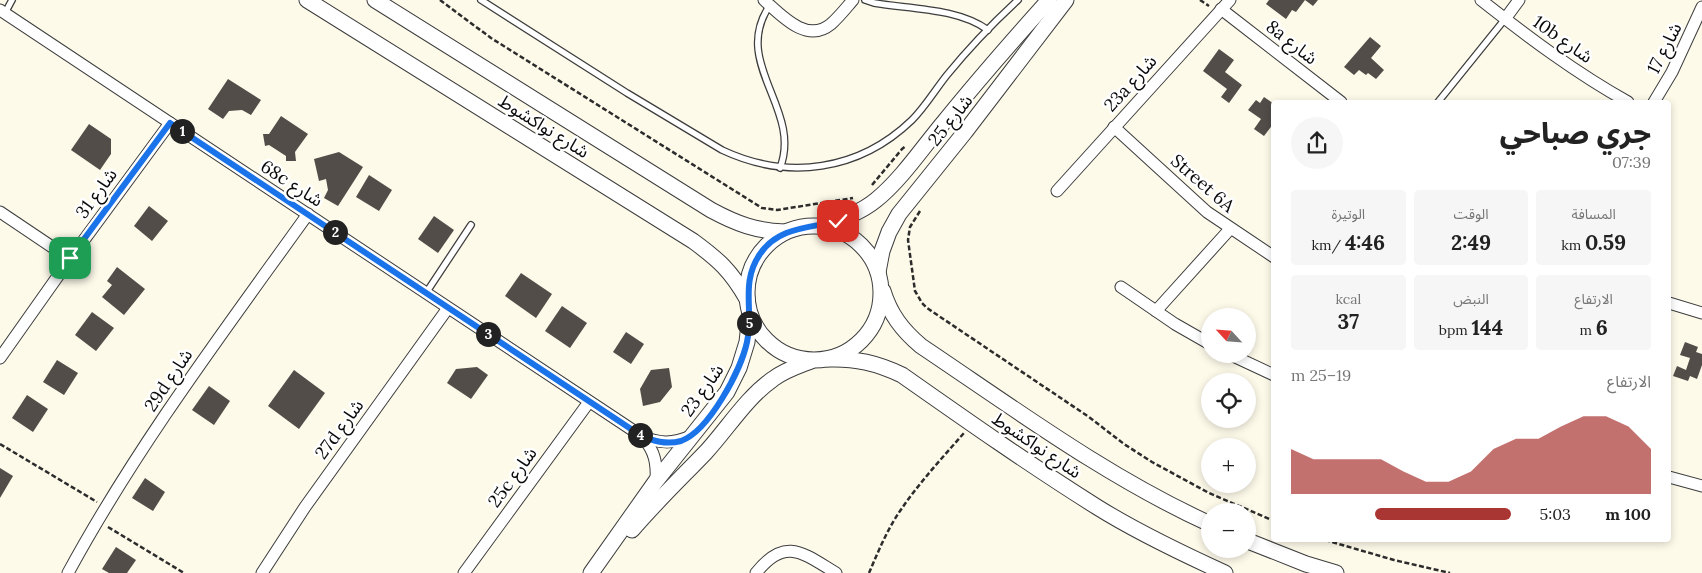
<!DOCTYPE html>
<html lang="ar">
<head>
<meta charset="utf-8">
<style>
	body { margin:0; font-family:Lora,"Noto Sans Arabic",serif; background:#f6f6f6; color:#222; direction:rtl; height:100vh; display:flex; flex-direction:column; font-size:19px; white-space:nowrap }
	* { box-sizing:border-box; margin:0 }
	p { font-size:16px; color:#767676 }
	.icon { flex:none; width:28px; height:28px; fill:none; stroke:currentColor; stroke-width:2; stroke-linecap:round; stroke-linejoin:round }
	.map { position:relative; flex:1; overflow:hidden; direction:ltr }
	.panel { position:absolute; left:1271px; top:100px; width:400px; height:442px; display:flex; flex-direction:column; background:#fff; border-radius:5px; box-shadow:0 2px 8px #0003; direction:rtl }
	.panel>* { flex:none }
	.needle { width:32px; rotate:296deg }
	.controls { position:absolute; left:1201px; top:308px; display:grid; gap:10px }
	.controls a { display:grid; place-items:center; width:55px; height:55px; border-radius:50%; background:#fff; box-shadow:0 2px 8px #0003; font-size:25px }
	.pin { position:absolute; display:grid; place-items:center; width:42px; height:42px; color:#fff; margin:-21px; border-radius:10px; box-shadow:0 2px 8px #0006 }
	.km { position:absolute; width:25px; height:25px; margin:-12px; border-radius:50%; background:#222; color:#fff; font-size:14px; line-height:25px; text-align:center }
	.round { display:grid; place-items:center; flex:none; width:52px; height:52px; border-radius:26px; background:#f6f6f6 }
	.headline { display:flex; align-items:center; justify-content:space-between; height:85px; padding:0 20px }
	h1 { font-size:28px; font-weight:800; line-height:38px }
	.stats { display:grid; grid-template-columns:repeat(3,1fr); gap:8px; height:85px; padding:5px 20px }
	.stats div { display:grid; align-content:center; border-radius:5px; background:#f6f6f6; text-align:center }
	.stats b { font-size:21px; font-weight:800 }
	.stats small { font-size:14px; font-weight:400 }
	.stats p { font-size:14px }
	.chart { height:140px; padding:10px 20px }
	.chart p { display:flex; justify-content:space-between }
	.chart svg { width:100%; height:90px; margin-top:5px; fill:#aa3633; opacity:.7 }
	ul { padding:0 20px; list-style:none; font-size:16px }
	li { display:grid; grid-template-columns:80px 60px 1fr; align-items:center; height:38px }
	li i { height:12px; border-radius:6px; background:#aa3633 }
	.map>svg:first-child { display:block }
	.building { fill:#524d48 }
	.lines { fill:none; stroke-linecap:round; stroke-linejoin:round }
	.service-casing { stroke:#3d3d3d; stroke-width:8 }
	.minor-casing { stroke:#3d3d3d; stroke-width:13 }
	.tertiary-casing { stroke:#3d3d3d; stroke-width:17 }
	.path { stroke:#2c2c2c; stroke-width:2.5; stroke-dasharray:5 2.5; stroke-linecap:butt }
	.service { stroke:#fff; stroke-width:5.5 }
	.minor { stroke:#fff; stroke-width:11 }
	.tertiary { stroke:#fff; stroke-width:15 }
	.route-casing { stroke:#fff; stroke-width:10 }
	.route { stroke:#1a73e8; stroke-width:6 }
	.labels { text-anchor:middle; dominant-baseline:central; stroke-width:5; stroke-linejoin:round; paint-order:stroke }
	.street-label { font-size:18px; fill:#0a0a0a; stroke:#fff }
</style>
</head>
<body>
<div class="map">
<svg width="1702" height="573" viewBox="0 0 1702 573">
	<rect width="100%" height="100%" fill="#fdfaea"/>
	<!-- building -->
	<g class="building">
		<polygon points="1269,0 1318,0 1313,6 1305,0 1296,12 1292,10 1286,19 1266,4"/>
		<polygon points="1370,37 1381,46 1371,58 1384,70 1376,79 1368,73 1366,75 1359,70 1354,75 1344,67"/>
		<polygon points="1219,49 1234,60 1225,72 1242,85 1229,103 1221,97 1227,89 1203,71"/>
		<polygon points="228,79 261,100 251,115 242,110 229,111 223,119 208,109"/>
		<polygon points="1264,97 1274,104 1274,123 1264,136 1254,129 1261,119 1248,110 1256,100 1260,103"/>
		<polygon points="281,116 308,134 295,152 296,161 286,161 286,156 269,145 265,146 263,134 269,134"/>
		<polygon points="89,124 111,139 111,154 100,170 71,150"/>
		<polygon points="339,152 363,167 338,206 324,198 328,190 326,179 319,181 314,159"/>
		<polygon points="369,175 392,190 379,211 356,197"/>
		<polygon points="149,206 168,221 152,241 134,226"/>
		<polygon points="434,216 454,230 438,253 418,239"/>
		<polygon points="117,267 145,289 124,315 102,297 112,285 107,281"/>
		<polygon points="521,273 552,294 536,318 505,296"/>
		<polygon points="562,306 587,323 570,348 545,331"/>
		<polygon points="92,312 114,328 96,351 75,335"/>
		<polygon points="626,332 644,344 631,364 613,352"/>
		<polygon points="1685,342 1698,347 1696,352 1702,354 1702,365 1697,379 1690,376 1688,381 1673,376 1677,366 1686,370 1690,358 1680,355"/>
		<polygon points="57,360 78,373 64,395 43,382"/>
		<polygon points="477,367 488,375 471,399 447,383 456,369"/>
		<polygon points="669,368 672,387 660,402 643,406 640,389 651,370"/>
		<polygon points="294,370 325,393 299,429 268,406"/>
		<polygon points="209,386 230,401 214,425 192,410"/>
		<polygon points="27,395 48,409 33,432 12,418"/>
		<polygon points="0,468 13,476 0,498"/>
		<polygon points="145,478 165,492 153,511 132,498"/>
		<polygon points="116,547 136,560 127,573 109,573 102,569"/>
	</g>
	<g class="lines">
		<defs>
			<g id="service">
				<path d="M481 0 627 93 722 150C788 181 859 171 912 120 925 107 935 90 947 75 969 48 993 23 1018 0"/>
				<path d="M865 0 874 3C910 9 958 8 988 30"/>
				<path d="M770 5C730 63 803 109 780 168"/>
				<polyline points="5,13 12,0"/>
				<polyline points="1438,102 1505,19"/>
				<polyline points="426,293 471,225"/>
			</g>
			<g id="minor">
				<path d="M764 0C782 16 807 44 831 24 839 17 846 8 853 0"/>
				<path d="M1481 0C1528 37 1576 73 1628 102"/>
				<polyline points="1221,9 1341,102"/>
				<path d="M0 10 640 435C658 444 673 444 691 436"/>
				<polyline points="1505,19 1519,0"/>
				<polyline points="1654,102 1672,72 1702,7"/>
				<polyline points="1114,127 1207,212 1274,257"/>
				<polyline points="1057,191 1230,0"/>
				<polyline points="0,212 70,259"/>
				<polyline points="1121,287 1175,324 1210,344"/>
				<polyline points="1669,303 1702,313"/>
				<polyline points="1156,311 1230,229"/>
				<polyline points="1229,354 1274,375"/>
				<polyline points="0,358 70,259 170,123"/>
				<path d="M643 438C655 451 657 464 656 481"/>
				<polyline points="1669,477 1702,486"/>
				<path d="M68 573C137 446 224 331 308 214"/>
				<polyline points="262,573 305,507 448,308"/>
				<polyline points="464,573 589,402"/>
				<path d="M756 573C785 536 803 553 836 573"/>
			</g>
			<g id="tertiary">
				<path d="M307 0 693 241C719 260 731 271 747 299"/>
				<path d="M375 0 711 210C737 224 756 231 785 232"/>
				<path d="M821 225C841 220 860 213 876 200 901 180 923 147 944 122 978 80 1013 40 1049 0"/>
				<circle cx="814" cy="293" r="67"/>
				<polyline points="878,272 882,251 889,232 899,214 965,132 1066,0"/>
				<path d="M883 291C890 314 902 330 921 346 1015 409 1107 477 1210 524"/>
				<path d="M828 359C855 358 877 363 902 375 966 420 1030 465 1097 507 1137 532 1181 553 1225 573"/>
				<path d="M632 530C655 503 681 478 706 452 728 428 746 398 773 379 785 370 798 366 811 361"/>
				<polyline points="1248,541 1306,564 1336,573"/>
				<polyline points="591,573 656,481 727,392 739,368 747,342 750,315"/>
			</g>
		</defs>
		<!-- service casing -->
		<use href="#service" class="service-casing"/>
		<!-- minor casing -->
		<use href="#minor" class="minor-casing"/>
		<!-- tertiary casing -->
		<use href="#tertiary" class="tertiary-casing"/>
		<!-- path -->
		<g class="path">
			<polyline points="440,0 491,38 762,208 777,210 853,198"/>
			<polyline points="1200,0 1209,6"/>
			<polyline points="872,185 902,149 906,146"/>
			<polyline points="920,211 910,227 908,240 915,291 922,303 927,308 1089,417 1124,444 1152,462 1209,493 1274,521"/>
			<polyline points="0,444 97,502"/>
			<polyline points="108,527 184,573"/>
			<polyline points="1325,540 1394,560 1450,573"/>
			<path d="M869 573C878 552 887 530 900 511 919 483 942 458 964 433"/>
		</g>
		<!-- service -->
		<use href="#service" class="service"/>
		<!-- minor -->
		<use href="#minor" class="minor"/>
		<!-- tertiary -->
		<use href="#tertiary" class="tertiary"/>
	</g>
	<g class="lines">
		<defs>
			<path id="route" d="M70 258 170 123 640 435C653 441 666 445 681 441 709 431 741 370 747 342 754 310 740 283 760 254 778 227 810 228 838 221"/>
		</defs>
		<!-- route casing -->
		<use href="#route" class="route-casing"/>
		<!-- route -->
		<use href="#route" class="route"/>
	</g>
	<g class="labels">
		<!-- street labels -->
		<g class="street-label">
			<text transform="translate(1563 39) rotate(35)">10b شارع</text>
			<text transform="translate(1292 42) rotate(38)">8a شارع</text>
			<text transform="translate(1664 48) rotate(-63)">شارع 17</text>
			<text transform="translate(1130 83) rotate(-48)">23a شارع</text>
			<text transform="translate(950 120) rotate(-52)">شارع 25</text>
			<text transform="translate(544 126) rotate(32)">شارع نواكشوط</text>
			<text transform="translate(292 183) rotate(33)">68c شارع</text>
			<text transform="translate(1203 183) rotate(41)">Street 6A</text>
			<text transform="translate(96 193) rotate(-54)">شارع 31</text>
			<text transform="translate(168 380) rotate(-56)">29d شارع</text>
			<text transform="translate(702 390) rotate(-55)">شارع 23</text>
			<text transform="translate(339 429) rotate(-54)">27d شارع</text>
			<text transform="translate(1037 445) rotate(34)">شارع نواكشوط</text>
			<text transform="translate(512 477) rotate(-54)">25c شارع</text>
		</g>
	</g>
</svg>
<div class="controls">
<a><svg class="needle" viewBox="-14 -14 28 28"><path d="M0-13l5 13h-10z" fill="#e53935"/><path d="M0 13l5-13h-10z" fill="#767676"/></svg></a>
<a><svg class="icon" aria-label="locate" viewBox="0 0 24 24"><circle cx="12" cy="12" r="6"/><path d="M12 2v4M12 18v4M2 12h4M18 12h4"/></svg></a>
<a>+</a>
<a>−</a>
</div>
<div class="pin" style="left:70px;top:258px;background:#1e9e55"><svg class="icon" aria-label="arrive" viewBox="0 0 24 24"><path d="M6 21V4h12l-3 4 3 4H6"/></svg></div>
<div class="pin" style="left:838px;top:221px;background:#d93025"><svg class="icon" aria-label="check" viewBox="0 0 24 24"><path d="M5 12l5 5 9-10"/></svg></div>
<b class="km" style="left:182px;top:131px">1</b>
<b class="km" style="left:335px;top:232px">2</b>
<b class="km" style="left:488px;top:334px">3</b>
<b class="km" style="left:640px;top:435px">4</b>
<b class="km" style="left:749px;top:323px">5</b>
<section class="panel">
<div class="headline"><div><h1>جري صباحي</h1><p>07:39</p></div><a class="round"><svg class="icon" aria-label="share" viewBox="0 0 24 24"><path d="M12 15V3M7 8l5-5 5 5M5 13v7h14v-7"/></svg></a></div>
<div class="stats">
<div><p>المسافة</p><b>0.59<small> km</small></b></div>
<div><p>الوقت</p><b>2:49</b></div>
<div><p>الوتيرة</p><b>4:46<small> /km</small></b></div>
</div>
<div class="stats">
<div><p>الارتفاع</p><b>6<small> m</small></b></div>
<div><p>النبض</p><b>144<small> bpm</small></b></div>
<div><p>kcal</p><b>37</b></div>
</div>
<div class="chart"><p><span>الارتفاع</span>19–25 m</p>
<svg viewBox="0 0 160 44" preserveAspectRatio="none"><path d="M0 44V22L10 27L20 27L30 27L40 27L50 33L60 38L70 38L80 33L90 22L100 17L110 17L120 11L130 6L140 6L150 11L160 22V44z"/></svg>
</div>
<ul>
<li><b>100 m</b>5:03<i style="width:62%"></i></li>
</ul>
</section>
</div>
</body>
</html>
